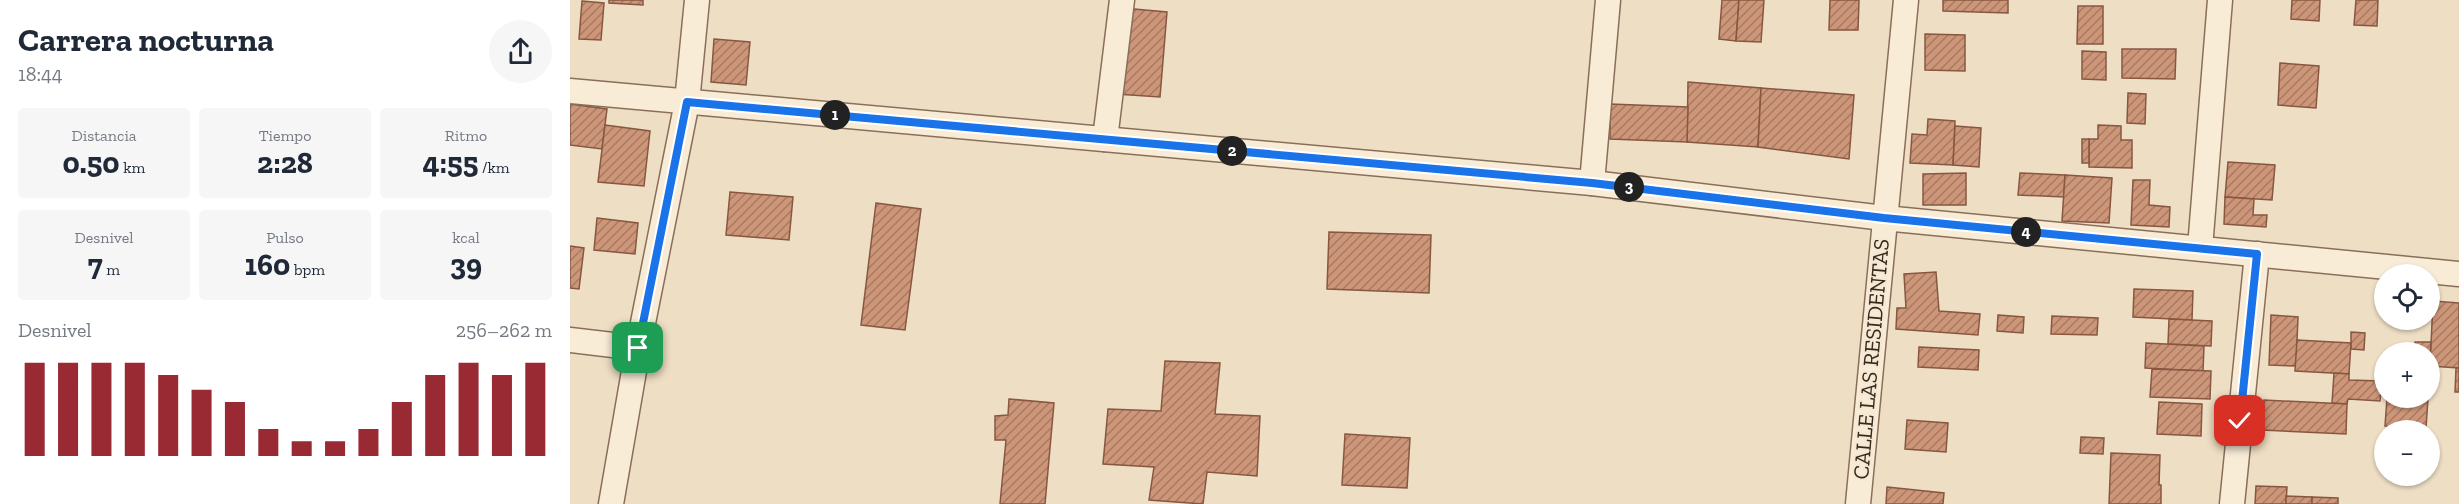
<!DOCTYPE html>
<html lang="es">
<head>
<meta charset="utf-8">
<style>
	body { margin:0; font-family:"Zilla Slab",serif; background:#f6f6f7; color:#1f2937; height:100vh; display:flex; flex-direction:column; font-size:22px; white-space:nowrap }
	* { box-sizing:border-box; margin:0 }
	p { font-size:20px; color:#747a83 }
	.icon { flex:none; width:33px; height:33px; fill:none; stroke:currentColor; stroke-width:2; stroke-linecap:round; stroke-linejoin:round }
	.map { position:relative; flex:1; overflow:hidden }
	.details { display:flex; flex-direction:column; background:#fff; width:570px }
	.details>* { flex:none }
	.buttons { position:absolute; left:1804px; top:264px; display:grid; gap:12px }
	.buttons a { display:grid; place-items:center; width:66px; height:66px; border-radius:50%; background:#fff; box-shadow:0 2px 4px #0004; font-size:30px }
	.pin { position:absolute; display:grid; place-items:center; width:51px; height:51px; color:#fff; margin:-26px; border-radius:12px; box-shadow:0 3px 9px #0006 }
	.km { position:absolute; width:30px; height:30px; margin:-15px; border-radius:50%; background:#222; color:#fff; font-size:16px; line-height:30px; text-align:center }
	.round { display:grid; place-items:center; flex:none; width:63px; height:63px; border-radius:32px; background:#f6f6f7 }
	.summary { display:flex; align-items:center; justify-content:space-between; height:102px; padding:0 18px }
	h1 { font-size:33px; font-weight:700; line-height:45px }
	.stats { display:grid; grid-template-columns:repeat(3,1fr); gap:9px; height:102px; padding:6px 18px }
	.stats div { display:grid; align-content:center; border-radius:6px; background:#f6f6f7; text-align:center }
	.stats b { font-size:30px; font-weight:700 }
	.stats small { font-size:16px; font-weight:400 }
	.stats p { font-size:16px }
	.chart { height:168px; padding:12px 18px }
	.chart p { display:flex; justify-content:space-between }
	.chart svg { width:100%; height:108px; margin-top:6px; stroke:#992933; stroke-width:6 }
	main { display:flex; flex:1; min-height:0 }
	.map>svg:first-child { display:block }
	.building { fill:url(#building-hatch); stroke:#885740; stroke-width:1.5 }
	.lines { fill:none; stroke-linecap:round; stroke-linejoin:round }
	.minor-casing { stroke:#896f5a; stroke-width:27 }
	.minor { stroke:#f9ecd7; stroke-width:24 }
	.route-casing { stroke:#fff; stroke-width:12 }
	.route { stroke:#1a73e8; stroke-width:8 }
	.labels { text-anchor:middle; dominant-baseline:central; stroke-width:5; stroke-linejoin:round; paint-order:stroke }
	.street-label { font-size:22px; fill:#39291e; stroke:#f6e9d3 }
</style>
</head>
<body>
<main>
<section class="details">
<div class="summary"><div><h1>Carrera nocturna</h1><p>18:44</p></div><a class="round"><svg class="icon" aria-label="share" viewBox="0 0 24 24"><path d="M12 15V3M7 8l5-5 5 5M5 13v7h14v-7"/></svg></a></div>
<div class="stats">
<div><p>Distancia</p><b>0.50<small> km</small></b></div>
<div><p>Tiempo</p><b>2:28</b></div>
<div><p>Ritmo</p><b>4:55<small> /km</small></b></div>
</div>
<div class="stats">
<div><p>Desnivel</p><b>7<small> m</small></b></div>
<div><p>Pulso</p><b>160<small> bpm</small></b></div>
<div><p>kcal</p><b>39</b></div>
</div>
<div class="chart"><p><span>Desnivel</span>256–262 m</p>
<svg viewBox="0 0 160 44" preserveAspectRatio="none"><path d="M5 44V6M15 44V6M25 44V6M35 44V6M45 44V11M55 44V17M65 44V22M75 44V33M85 44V38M95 44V38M105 44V33M115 44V22M125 44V11M135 44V6M145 44V11M155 44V6"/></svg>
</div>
</section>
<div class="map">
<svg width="1889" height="504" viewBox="0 0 1889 504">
	<defs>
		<pattern id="building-hatch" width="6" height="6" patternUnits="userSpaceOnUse" patternTransform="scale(1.5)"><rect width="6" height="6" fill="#cd9679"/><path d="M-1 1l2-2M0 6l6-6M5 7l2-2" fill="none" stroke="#a77a63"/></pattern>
	</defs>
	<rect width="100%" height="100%" fill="#eedec4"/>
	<!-- building -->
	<g class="building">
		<polygon points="39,0 73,0 73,5 39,3"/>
		<polygon points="1152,0 1169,0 1166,41 1149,39"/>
		<polygon points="1169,0 1194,0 1191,42 1166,41"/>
		<polygon points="1260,0 1289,0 1288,30 1259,30"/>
		<polygon points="1373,0 1438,0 1438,13 1373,11"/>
		<polygon points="1722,0 1750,0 1749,21 1721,19"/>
		<polygon points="1786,0 1808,0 1807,26 1784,25"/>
		<polygon points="12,1 34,3 31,40 9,39"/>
		<polygon points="1508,6 1533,6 1533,44 1507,44"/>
		<polygon points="553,8 597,12 590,97 546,94"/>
		<polygon points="1355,34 1395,35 1395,71 1355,70"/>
		<polygon points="144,39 180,42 176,85 141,82"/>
		<polygon points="1552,49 1606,49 1605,79 1552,78"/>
		<polygon points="1512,51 1536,52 1536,80 1512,79"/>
		<polygon points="1710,63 1749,66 1746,108 1708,105"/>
		<polygon points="1118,82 1191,88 1188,147 1117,142"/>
		<polygon points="1191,88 1284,95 1279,159 1188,147"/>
		<polygon points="1558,93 1576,94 1575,124 1557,123"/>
		<polygon points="0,104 37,109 32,149 0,145"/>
		<polygon points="1040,104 1118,107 1117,142 1040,139"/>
		<polygon points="1358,119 1385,121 1383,165 1340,163 1342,134 1357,135"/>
		<polygon points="35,125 80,131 74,186 28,182"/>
		<polygon points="1528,125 1551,126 1551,140 1562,140 1562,168 1519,167 1519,139 1528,139"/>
		<polygon points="1385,126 1411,128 1409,167 1383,165"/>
		<rect x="1512" y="139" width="7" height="24"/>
		<polygon points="1658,162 1705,165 1702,200 1655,197"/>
		<polygon points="1396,173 1396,205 1353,205 1353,174"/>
		<polygon points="1450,173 1495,175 1494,197 1448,195"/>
		<polygon points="1495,175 1542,178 1539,223 1492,221"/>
		<polygon points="1563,180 1580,180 1579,205 1600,207 1599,227 1561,225"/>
		<polygon points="160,192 223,197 219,240 156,235"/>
		<polygon points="1655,197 1684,199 1683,215 1697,215 1696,227 1654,224"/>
		<polygon points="306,203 351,209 335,330 291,325"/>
		<polygon points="27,218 68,223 65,254 24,250"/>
		<polygon points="759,232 861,235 859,293 757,289"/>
		<polygon points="0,246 14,248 9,289 0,288"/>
		<polygon points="1366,272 1369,311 1410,314 1408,335 1326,329 1327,308 1336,308 1334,274"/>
		<polygon points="1564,289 1623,291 1622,320 1563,317"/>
		<polygon points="1863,301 1889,303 1889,368 1860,366"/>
		<polygon points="1428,315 1454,317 1453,333 1427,331"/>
		<polygon points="1701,315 1728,317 1726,366 1699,365"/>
		<polygon points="1482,316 1528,318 1527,335 1481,334"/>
		<polygon points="1599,319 1642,321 1641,346 1598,344"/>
		<polygon points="1781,332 1795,333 1794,350 1781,349"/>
		<polygon points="1727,340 1781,343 1779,374 1725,371"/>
		<polygon points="1845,342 1861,342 1860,356 1860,352 1845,352"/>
		<polygon points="1576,343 1634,346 1633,371 1575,368"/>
		<polygon points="1349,347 1409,350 1408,370 1348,367"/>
		<polygon points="595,361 650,363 645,414 690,416 687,476 637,472 633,504 579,500 584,467 533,464 538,409 591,411"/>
		<polygon points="1886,368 1889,368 1889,392 1885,392"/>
		<polygon points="1582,369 1641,371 1640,399 1580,397"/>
		<polygon points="1764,373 1779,374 1779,380 1812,381 1810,401 1778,399 1777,404 1762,403"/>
		<polygon points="1817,398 1858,398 1856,428 1815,426"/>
		<polygon points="439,399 484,403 475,504 430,504 436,440 425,440 425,416 438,415"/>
		<polygon points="1694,400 1777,404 1776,434 1692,430"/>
		<polygon points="1589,402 1632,404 1631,436 1587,434"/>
		<polygon points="1337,420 1378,423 1376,452 1335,449"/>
		<polygon points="775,434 840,438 837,488 772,485"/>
		<polygon points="1511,437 1534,438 1533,454 1510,453"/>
		<polygon points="1541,453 1590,455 1589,485 1591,485 1591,504 1539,504"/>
		<polygon points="1686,486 1717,487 1716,504 1685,504"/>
		<polygon points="1317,487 1374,493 1373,504 1316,504"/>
		<polygon points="1716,496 1742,497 1742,504 1716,504"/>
		<polygon points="1742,497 1768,498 1768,504 1742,504"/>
	</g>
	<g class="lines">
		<defs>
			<g id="minor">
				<polyline points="0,91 1022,183 1314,218 1889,274"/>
				<polyline points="535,139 552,0"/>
				<polyline points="1022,183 1038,0"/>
				<polyline points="1630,248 1650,0"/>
				<polyline points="0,340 68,348"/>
				<polyline points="41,504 68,348 117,102 127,0"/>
				<polyline points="1288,504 1336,0"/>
				<polyline points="1662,504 1687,254"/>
			</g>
		</defs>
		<!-- minor casing -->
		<use href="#minor" class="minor-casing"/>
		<!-- minor -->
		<use href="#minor" class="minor"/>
	</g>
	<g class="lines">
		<defs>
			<polyline id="route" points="68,348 117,102 1022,183 1314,218 1687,254 1670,421"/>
		</defs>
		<!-- route casing -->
		<use href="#route" class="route-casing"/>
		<!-- route -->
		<use href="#route" class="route"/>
	</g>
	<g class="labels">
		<!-- street labels -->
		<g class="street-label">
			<text transform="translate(1301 359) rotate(-85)">CALLE LAS RESIDENTAS</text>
		</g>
	</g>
</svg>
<div class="buttons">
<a><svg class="icon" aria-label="locate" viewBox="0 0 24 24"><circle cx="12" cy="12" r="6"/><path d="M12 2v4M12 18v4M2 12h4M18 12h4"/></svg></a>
<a>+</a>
<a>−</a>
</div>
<div class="pin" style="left:68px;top:348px;background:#1e9e55"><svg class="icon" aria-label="arrive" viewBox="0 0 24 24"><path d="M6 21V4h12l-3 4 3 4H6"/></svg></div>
<div class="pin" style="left:1670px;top:421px;background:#d93025"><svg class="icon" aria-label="check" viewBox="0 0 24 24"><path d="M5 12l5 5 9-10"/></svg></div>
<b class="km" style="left:265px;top:115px">1</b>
<b class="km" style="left:662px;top:151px">2</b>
<b class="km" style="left:1059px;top:187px">3</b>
<b class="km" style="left:1456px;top:232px">4</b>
</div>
</main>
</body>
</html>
